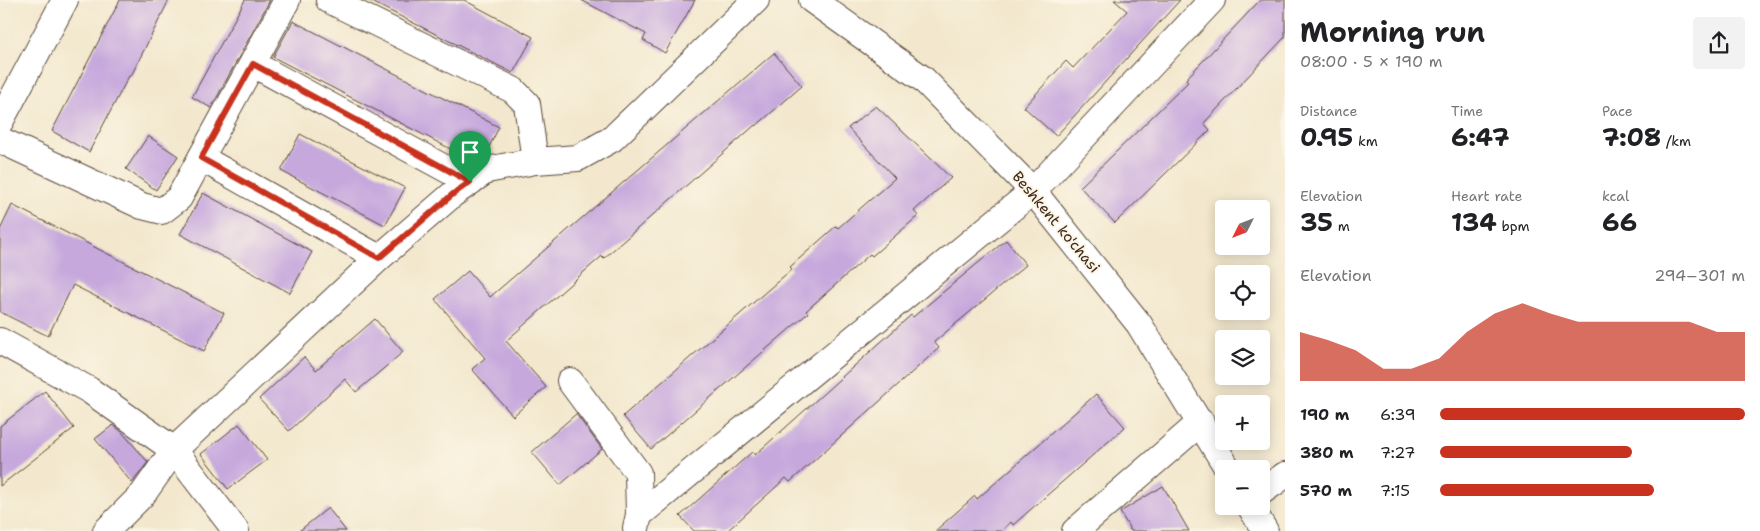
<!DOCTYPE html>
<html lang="en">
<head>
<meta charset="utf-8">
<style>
	body { margin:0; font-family:"Shantell Sans",sans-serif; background:#f2f2f2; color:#202124; height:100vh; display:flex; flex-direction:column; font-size:19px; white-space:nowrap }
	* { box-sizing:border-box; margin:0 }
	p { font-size:16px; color:#757577 }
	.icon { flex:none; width:28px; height:28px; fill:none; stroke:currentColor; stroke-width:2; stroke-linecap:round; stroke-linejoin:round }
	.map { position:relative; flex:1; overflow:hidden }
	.side { display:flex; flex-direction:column; background:#fff; width:475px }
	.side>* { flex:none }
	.needle { width:32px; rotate:228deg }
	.fabs { position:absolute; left:1215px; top:200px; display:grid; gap:10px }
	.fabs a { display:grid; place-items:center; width:55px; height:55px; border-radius:5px; background:#fff; box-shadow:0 2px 12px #0003; font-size:25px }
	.pin { position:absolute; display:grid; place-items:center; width:42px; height:42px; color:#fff; margin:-51px -21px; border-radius:50% 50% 50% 0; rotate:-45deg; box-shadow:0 0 5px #0007 }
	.pin .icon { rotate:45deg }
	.round { display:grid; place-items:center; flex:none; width:52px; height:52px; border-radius:5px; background:#f2f2f2 }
	.head { display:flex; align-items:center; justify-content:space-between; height:85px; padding:0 15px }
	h1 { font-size:28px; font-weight:700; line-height:38px }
	.figures { display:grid; grid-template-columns:repeat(3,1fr); gap:8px; height:85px; padding:5px 15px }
	.figures div { display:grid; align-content:center }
	.figures b { font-size:25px; font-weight:700 }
	.figures small { font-size:14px; font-weight:400 }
	.figures p { font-size:14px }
	.chart { height:140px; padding:10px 15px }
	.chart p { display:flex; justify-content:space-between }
	.chart svg { width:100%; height:90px; margin-top:5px; fill:#c8321e; opacity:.7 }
	ul { padding:0 15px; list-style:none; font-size:16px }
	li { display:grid; grid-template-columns:80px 60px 1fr; align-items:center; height:38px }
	li i { height:12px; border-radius:6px; background:#c8321e }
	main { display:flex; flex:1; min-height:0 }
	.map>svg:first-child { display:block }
	.building { fill:#c6a8dd }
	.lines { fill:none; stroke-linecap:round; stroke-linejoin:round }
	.minor-casing { stroke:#574638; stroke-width:28 }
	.minor { stroke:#fff; stroke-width:26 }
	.route-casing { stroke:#fff; stroke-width:10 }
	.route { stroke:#c8321e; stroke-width:6 }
	.labels { text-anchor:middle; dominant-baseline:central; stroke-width:4; stroke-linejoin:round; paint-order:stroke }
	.street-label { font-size:15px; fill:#3b2a1e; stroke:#fcf5e5 }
</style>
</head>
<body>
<main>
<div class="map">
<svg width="1285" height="531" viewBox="0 0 1285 531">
	<rect width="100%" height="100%" fill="#fcf5e5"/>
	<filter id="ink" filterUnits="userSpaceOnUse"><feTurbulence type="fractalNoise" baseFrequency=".02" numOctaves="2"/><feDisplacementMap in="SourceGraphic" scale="10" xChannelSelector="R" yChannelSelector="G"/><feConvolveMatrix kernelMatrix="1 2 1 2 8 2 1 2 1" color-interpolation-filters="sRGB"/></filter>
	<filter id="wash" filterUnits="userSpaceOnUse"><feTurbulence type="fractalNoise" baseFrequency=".0096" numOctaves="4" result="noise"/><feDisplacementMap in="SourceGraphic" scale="20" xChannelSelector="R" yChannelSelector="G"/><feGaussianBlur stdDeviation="1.12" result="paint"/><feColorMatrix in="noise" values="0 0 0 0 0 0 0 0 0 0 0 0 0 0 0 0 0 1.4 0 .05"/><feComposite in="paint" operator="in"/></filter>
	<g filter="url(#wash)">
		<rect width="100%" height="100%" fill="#f3e8ce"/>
		<g id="blocks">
			<!-- building -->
			<g class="building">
				<polygon points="120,0 169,0 131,76 129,76 89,152 52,131"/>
				<polygon points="245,0 270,0 211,108 192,97"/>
				<polygon points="368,0 464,0 533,37 513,73"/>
				<polygon points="581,0 695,0 665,53 643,40 646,34"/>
				<polygon points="1114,0 1180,0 1056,136 1024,107 1066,61 1073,68 1127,11"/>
				<polygon points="1260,0 1285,0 1285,37 1204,123 1210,130 1115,223 1080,187 1188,82 1186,79"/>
				<polygon points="293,21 499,127 485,155 474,161 273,57"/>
				<polygon points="774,53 802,86 756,126 755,125 604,258 602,256 506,341 546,387 513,416 472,369 485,358 435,299 468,271 490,297"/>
				<polygon points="876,106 951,178 914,211 918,216 872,256 870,254 806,311 808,313 651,449 623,416 792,269 790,267 836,226 838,228 895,178 848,128"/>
				<polygon points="300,134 405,188 385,225 281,171"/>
				<polygon points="148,136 178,156 156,190 126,169"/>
				<polygon points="203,193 312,252 290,293 180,234"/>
				<polygon points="12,205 224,313 204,351 73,285 48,336 0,312 0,230"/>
				<polygon points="1006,240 1026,265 934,342 939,348 790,482 786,478 727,531 694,531 680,516 752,452 755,455 911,315 913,317"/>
				<polygon points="375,319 403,352 356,392 345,379 289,431 259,399 304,357 316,370"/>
				<polygon points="45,391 74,428 0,486 0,426"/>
				<polygon points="1096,394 1125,427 1013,525 1011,522 1001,531 935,531 975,496 977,499"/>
				<polygon points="576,414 602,449 560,485 532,452"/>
				<polygon points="239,424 267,460 228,489 201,454"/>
				<polygon points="113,425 122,432 148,462 132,483 95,439"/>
				<polygon points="1163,486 1189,531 1131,531 1120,512"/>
				<polygon points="328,508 346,531 299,531"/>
			</g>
		</g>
	</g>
	<g filter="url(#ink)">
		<use href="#blocks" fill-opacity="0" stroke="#574638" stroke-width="1"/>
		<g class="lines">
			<defs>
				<g id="minor">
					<polyline points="329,0 513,90 527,104 535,161"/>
					<polyline points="812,0 923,79 1033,191 1139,324 1228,469"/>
					<polyline points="253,64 470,182"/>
					<polyline points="0,122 65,0"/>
					<polyline points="0,140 142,206 162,211 179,198 287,0"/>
					<polyline points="201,158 379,258"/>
					<polyline points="0,341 89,390 174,450 236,531"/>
					<polyline points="570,381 638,473 639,515 636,528"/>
					<polyline points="1261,492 1285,475"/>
					<polyline points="1250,506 1265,531"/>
					<polyline points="639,515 1033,191 1212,0"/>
					<polyline points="106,531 143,494 174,450 379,258 453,194 487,170 535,161 578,158 612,139 756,0"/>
					<polyline points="1075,531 1201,422"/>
				</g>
			</defs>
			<!-- minor casing -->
			<use href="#minor" class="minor-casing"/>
			<!-- minor -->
			<use href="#minor" class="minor"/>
		</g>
	</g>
	<g class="lines" filter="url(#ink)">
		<defs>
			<polygon id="route" points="253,64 470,182 453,194 379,258 201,158"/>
		</defs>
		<!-- route casing -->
		<use href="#route" class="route-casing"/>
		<!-- route -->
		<use href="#route" class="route"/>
	</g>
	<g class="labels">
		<!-- street labels -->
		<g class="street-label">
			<text transform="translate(1056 222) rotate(50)">Beshkent ko'chasi</text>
		</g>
	</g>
</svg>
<div class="fabs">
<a><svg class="needle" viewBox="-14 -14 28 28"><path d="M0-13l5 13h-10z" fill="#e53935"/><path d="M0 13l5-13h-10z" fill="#757577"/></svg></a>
<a><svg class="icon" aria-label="locate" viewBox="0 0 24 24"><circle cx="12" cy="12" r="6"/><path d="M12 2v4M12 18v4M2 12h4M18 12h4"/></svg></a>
<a><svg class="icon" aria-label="layers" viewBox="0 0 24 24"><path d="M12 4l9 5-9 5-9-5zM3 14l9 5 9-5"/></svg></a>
<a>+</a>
<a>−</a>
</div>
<div class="pin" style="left:470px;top:182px;background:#1e9e55"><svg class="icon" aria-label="arrive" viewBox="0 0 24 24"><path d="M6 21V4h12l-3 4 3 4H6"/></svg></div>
</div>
<section class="side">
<div class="head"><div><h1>Morning run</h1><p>08:00 · 5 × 190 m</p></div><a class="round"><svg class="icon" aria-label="share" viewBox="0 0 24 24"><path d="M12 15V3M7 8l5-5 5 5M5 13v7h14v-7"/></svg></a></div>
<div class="figures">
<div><p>Distance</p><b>0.95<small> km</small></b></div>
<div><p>Time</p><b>6:47</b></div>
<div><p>Pace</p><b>7:08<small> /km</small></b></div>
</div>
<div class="figures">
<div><p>Elevation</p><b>35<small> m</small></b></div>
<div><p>Heart rate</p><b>134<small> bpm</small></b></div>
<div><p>kcal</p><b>66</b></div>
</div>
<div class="chart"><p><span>Elevation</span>294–301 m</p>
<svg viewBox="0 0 160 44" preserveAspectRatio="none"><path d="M0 44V20L10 24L20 29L30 38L40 38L50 33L60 20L70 11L80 6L90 11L100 15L110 15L120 15L130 15L140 15L150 20L160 20V44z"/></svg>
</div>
<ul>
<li><b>190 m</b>6:39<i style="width:100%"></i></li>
<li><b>380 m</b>7:27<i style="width:63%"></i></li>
<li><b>570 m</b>7:15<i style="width:70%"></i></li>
</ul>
</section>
</main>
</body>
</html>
